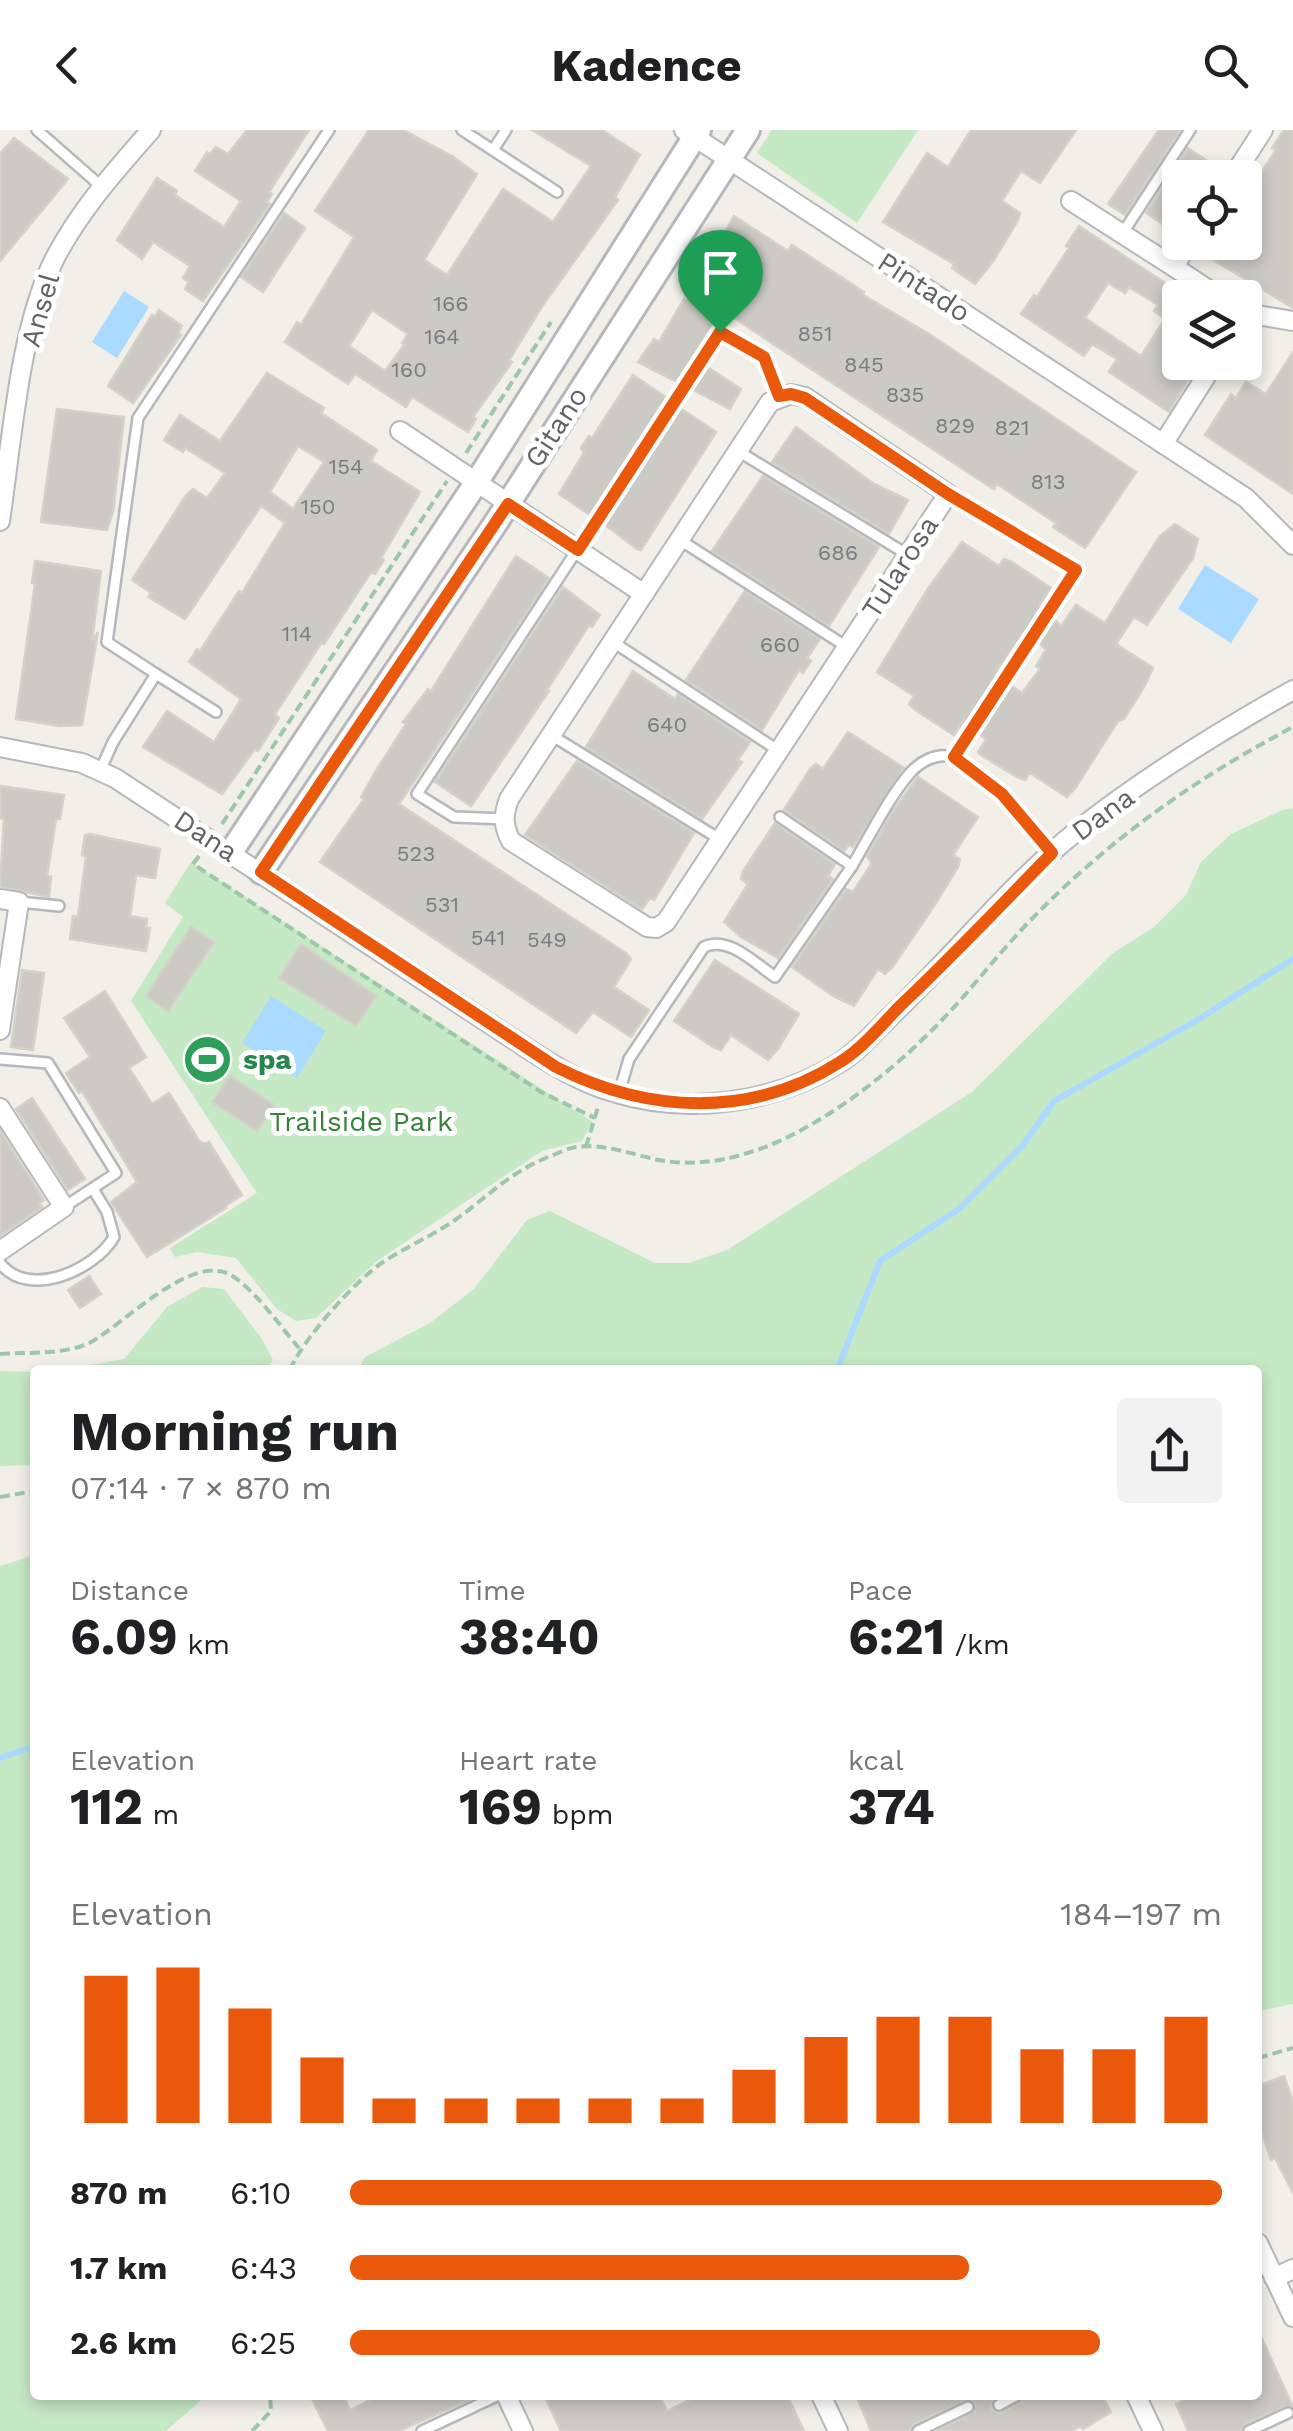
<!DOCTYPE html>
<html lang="en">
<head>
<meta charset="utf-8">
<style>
	body { margin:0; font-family:"Work Sans",sans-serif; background:#f2f2f2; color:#202124; height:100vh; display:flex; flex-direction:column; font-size:38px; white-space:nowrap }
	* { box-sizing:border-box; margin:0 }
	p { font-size:32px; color:#757577 }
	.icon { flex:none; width:55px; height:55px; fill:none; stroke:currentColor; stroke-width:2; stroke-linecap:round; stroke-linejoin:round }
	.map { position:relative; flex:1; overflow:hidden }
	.panel { position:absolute; left:30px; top:1235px; width:1232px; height:1035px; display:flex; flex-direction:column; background:#fff; border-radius:10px; box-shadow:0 5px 15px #0003 }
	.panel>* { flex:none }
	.tools { position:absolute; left:1162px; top:30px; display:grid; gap:20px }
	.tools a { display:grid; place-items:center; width:100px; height:100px; border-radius:10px; background:#fff; box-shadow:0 5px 15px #0003; font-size:50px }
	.pin { position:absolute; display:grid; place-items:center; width:85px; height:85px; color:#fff; margin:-102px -42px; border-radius:50% 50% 50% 0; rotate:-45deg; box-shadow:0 0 10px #0007 }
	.pin .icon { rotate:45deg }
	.round { display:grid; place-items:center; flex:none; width:105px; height:105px; border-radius:10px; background:#f2f2f2 }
	.summary { display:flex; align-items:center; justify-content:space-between; height:170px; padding:0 40px }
	h1 { font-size:55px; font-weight:700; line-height:75px }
	.metrics { display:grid; grid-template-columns:repeat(3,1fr); gap:15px; height:170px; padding:10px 40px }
	.metrics div { display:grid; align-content:center }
	.metrics b { font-size:50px; font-weight:700 }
	.metrics small { font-size:28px; font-weight:400 }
	.metrics p { font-size:28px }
	.chart { height:280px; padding:20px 40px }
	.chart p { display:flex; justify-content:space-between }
	.chart svg { width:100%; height:180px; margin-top:10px; stroke:#ea580c; stroke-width:6 }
	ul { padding:0 40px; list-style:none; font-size:32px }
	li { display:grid; grid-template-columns:160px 120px 1fr; align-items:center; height:75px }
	li i { height:25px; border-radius:12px; background:#ea580c }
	header { display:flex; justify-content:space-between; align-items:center; height:130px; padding:0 40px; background:#fff; font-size:45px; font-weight:700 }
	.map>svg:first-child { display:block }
	.green { fill:#c5e8c5 }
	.water { fill:#aadaff }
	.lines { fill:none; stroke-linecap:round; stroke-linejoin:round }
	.stream { stroke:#aadaff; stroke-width:6 }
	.building { fill:#cccac5; stroke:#d6d1c6; stroke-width:2.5; fill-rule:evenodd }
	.service-casing { stroke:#b5b8bc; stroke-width:14 }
	.minor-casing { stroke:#b5b8bc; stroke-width:22 }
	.tertiary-casing { stroke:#b5b8bc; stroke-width:28 }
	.path { stroke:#9cc7a9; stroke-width:4; stroke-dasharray:10 5; stroke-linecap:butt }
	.service { stroke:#fff; stroke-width:9 }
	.minor { stroke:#fff; stroke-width:18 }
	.tertiary { stroke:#fff; stroke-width:22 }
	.route-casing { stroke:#fff; stroke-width:20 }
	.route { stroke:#ea580c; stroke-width:12 }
	.labels { text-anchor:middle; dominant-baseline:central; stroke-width:10; stroke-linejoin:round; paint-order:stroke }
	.number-label { font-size:22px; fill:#7a7d7f }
	.street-label { font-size:28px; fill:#5f6368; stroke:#fff }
	.leisure-label { font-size:28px; font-weight:bold; fill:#27864d; stroke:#fff; text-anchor:start }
	.park-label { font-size:28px; fill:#348238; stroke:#fff }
</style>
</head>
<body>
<header><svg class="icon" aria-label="back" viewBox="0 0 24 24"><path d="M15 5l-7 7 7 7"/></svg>Kadence<svg class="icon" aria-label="search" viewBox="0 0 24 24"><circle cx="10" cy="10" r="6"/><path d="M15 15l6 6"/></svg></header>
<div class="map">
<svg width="1293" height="2301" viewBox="0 0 1293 2301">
	<rect width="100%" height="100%" fill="#f1efe8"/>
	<!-- green -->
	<g class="green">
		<polygon points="772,0 918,0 857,93 757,23"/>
		<polygon points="1293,678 1293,1874 1258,1881 1258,1240 358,1240 365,1227 430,1193 474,1159 527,1090 550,1081 655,1133 689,1133 727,1120 972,962 1113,823 1154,797 1186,765 1201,732 1231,704 1282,680"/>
		<polygon points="191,732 593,992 582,1011 542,1021 377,1131 316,1188 296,1191 277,1179 236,1128 197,1122 175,1127 170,1118 257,1063 131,871 183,787 165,773"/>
		<polygon points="202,1157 224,1159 262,1209 273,1230 265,1240 64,1240 124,1229 167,1177"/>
		<polygon points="0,1241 35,1242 35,1335 0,1336"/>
		<polygon points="35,1425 35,2265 207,2265 166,2301 0,2301 0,1436"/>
	</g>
	<!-- water -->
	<g class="water">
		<polygon points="124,161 149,177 117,228 92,212"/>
		<polygon points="1205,435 1259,469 1231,513 1178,479"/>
		<polygon points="271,866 326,901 297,948 242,913"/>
	</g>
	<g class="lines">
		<!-- stream -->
		<g class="stream">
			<polyline points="837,1240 880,1131 959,1079 1023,1015 1054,971 1194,892 1293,829"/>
			<polyline points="0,1628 35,1616"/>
		</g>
	</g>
	<!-- building -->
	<g class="building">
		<polygon points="247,0 309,0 269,62 272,64 267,72 270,74 203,171 185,159 189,152 183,148 190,136 153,112 142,129 117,110 157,48 177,61 175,65 224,97 241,71 195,41 207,22 210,24 216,17 228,24"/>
		<path d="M369 0H403L452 26 477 44 424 130 447 145 503 59 553 92 591 36 532 0H602L640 25 615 67 618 70 543 175 509 230 512 232 473 287 476 289 468 302 412 267 406 277 355 244 348 254 285 212 297 192 301 195 354 107 315 81ZM372 180 408 204 402 213 404 215 385 241 349 216Z"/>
		<polygon points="971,0 1076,0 1040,53 1021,41 1002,71 1020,83 1018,90 994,130 975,154 952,138 954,134 883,92 927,23 948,37"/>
		<polygon points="1159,0 1180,0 1125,85 1108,74"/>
		<polygon points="1284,0 1293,0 1293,178 1207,126 1216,112 1245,112 1245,67 1276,20 1272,18"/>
		<polygon points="14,8 68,49 0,131 0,24"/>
		<polygon points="1188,18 1212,34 1203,48 1180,48 1180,83 1170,99 1146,83"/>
		<polygon points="284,83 305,98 263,162 241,147"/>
		<polygon points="734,86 788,121 792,115 864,162 863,165 929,204 1136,342 1085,418 1053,397 1056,393 997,354 994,359 978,349 722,180 677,252 638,232 654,209 659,212 684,169 687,171"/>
		<path d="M1079 96 1180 163V232H1198L1169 282 1109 242 1117 229 1092 214 1084 226 1021 184 1034 165 1037 167 1069 118 1066 116ZM1108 153 1125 163 1129 157 1158 175 1154 181 1165 189 1141 226 1085 188Z"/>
		<polygon points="159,180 182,196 178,203 181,205 133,273 108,256 152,185 155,187"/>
		<polygon points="1293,222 1293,364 1205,305 1231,264 1236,268 1246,252 1266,264"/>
		<polygon points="707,237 741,259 730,279 692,259"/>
		<path d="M267 243 324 278 321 283 377 320 371 331 420 362 381 428 384 430 375 444 371 442 324 514 322 512 275 584 279 588 258 621 255 619 222 664 143 617 167 581 214 612 234 581 241 569 189 532 197 519 200 521 239 461 242 463 285 393 261 376 185 489 148 467 151 463 132 450 186 365 193 359 207 368 225 343 185 318 183 322 164 310 180 285 220 311ZM298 316 324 332 293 379 270 362Z"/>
		<polygon points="633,245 667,268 590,385 559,364 584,323 581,318 589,306 592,308"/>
		<polygon points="680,278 716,302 641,420 637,419 604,394"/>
		<polygon points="57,279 124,287 113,382 107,400 41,392"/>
		<polygon points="796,297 874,354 908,370 889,404 772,332"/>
		<polygon points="763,346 879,417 829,496 712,421"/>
		<polygon points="1175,394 1198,409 1193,428 1147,495 1134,487 1116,514 1153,538 1143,559 1124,589 1118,591 1076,657 1067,667 1030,643 1025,650 1017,647 981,625 978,622 986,610 979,603 1010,555 1022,563 1040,539 1036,536 1046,520 1039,512 1054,489 1061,496 1076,475 1105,493 1159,407"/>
		<polygon points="962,412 999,436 1004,429 1012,432 1051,458 1040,474 1042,477 994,545 996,547 968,591 965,589 954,605 915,580 909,574 914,566 877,542 927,460"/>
		<polygon points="516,426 549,448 399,674 627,824 631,829 614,857 649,880 631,907 593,882 576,903 320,732 364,669 361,667 377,639 406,594 403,592 428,559 431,561"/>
		<polygon points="35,431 101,441 92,511 98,502 82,595 59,596 16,589 35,454 32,453"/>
		<polygon points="563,457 600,485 592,497 589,495 547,560 549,561 471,676 435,652"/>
		<polygon points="745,461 820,509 807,528 811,531 803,543 799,540 762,600 686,550"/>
		<polygon points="633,541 675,569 678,564 750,612 738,630 742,632 702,689 586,617"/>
		<polygon points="848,602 904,638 853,717 849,715 844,721 784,680 810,639 816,634 823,639"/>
		<polygon points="577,631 694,703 654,770 650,768 642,779 525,705"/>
		<polygon points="918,647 978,687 953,725 960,729 958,737 936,773 892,838 885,844 878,839 854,876 833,866 792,837 846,759 853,762 872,733 867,727 893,681"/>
		<polygon points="0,656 64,665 60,689 56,689 47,746 51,747 49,767 0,757 4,689 0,688"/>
		<polygon points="775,693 835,734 828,746 833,749 778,828 741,807 724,792 748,754 741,749 743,741"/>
		<polygon points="90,704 160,719 155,748 136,745 130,786 147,789 146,798 150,798 146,821 70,809 73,786 78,787 86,726 82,725 85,705"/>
		<polygon points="191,797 214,812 168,881 146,866"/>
		<polygon points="301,814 376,866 356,896 279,848"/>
		<polygon points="715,830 799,884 778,919 768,930 731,905 721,920 713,917 674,891"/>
		<polygon points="22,840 44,843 33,920 11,917"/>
		<polygon points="105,861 146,927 129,938 152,974 169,963 200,1012 205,1014 209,1012 242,1065 225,1076 226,1078 147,1127 111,1072 137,1052 82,961 79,963 66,943 90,927 64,888"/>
		<polygon points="230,946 274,975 257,1001 212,972"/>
		<polygon points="32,968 85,1049 68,1060 16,979"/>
		<polygon points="0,1001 44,1070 39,1073 42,1077 0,1106"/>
		<polygon points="89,1146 101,1164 80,1178 68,1160"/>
		<polygon points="1284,1946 1293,1972 1293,2063 1275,2028 1271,2030 1258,1992 1258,1956"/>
		<polygon points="1258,2200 1293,2277 1285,2276 1246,2294 1241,2301 1188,2301 1176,2274 1194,2265 1258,2265"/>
		<polygon points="310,2265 343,2265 350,2280 380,2265 472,2265 473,2268 399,2301 328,2301"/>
		<polygon points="544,2265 659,2265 667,2281 700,2265 787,2265 804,2301 561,2301"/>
		<polygon points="870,2265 1001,2265 991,2274 992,2280 1000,2283 1022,2272 1026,2265 1102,2265 1111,2282 1083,2299 1081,2296 1071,2301 937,2301 974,2282 975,2273 968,2269 914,2294 910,2301 871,2301 858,2270"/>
	</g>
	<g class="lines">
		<defs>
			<g id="service">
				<polyline points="37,0 102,57"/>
				<polyline points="462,0 557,62"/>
				<polyline points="493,20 506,0"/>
				<polyline points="1122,104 1190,0"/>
				<polyline points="738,321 908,425"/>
				<polyline points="948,364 1076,440 954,627"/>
				<polyline points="680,410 847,517"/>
				<polyline points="613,512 779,621"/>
				<polyline points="156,544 216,582"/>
				<polyline points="551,605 721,710"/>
				<polyline points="100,641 113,612 156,544 107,512 138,288 329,0"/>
				<path d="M780 687 852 736C870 706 887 670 910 643 920 632 937 622 951 627 984 637 1030 697 1052 723"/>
				<polyline points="505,689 454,687 417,664 720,202 764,227 779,267"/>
				<polyline points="19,772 59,776"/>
				<polyline points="0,929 48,933 116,1043 64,1077"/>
				<path d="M619 963 629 929 704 817C728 805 756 834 775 847L852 736"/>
				<path d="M0 1133C28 1170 95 1140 114 1107L107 1082 93 1059"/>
				<polyline points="999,2275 1018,2265"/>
				<polyline points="422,2301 499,2265"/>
				<polyline points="918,2301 968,2277"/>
				<polyline points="1249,2301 1288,2283"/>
			</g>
			<g id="minor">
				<polyline points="684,0 1246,368 1293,415"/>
				<polyline points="1232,48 1263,0"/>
				<polyline points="1071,71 1174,137"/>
				<polyline points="1189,112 1174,137 1221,168"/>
				<polyline points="1245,183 1293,191"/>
				<path d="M791 264 805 267 948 364 666 792 656 798 647 797 511 711C503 696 503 685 509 669L770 272Z"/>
				<polyline points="400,301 644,464"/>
				<polyline points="1163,314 1215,232"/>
				<path d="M0 391C12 311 19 199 55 128 80 80 115 41 151 0"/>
				<path d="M0 617 82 633 115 648 525 917C553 935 581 953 613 962 686 985 773 974 839 933 860 920 877 899 895 882 951 828 1001 766 1060 715 1128 657 1215 604 1293 560"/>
				<polyline points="0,769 19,772 0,900"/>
				<polyline points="0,978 64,1077 0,1121"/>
				<polyline points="1258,2113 1293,2187"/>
				<polyline points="1274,2148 1293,2139"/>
				<polyline points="506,2265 523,2301"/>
				<polyline points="821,2265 838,2301"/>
				<polyline points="1136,2265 1153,2301"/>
			</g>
			<g id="tertiary">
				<polyline points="231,722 476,353 699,0"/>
				<polyline points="261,742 495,394 748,0"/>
			</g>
		</defs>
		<!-- service casing -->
		<use href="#service" class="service-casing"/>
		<!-- minor casing -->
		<use href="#minor" class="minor-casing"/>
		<!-- tertiary casing -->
		<use href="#tertiary" class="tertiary-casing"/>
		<!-- path -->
		<g class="path">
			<polyline points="466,323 551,192"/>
			<polyline points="222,694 447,351"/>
			<polyline points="199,726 193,734 541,962 595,988"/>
			<polyline points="586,1017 599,974"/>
			<path d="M0 1224C28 1222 66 1225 91 1212 124 1194 192 1122 231 1145 257 1162 279 1195 299 1218"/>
			<path d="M290 1240C303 1209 355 1151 383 1132 406 1117 432 1106 455 1090 489 1066 507 1044 548 1027 557 1024 567 1018 577 1017 604 1013 633 1025 659 1030 702 1038 745 1027 784 1009 848 978 909 927 956 875 980 848 1002 820 1026 795 1104 713 1194 649 1293 597"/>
			<polyline points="0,1367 35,1361"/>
			<polyline points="1258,1928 1293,1918"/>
			<polyline points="252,2301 271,2281 270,2265"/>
		</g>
		<!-- service -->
		<use href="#service" class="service"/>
		<!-- minor -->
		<use href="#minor" class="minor"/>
		<!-- tertiary -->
		<use href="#tertiary" class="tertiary"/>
	</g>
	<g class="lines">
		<defs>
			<path id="route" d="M720 202 764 227 779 266 791 264 805 268 948 364 1076 440 954 627 1002 664 1052 723C1002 774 953 826 901 875 882 894 863 918 840 932 751 989 647 983 556 937L261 742 508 374 578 420Z"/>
		</defs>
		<!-- route casing -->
		<use href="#route" class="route-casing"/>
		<!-- route -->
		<use href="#route" class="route"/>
	</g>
	<!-- icons -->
	<defs>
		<symbol id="stadium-disc" viewBox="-11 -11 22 22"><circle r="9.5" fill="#2e9e5b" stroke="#fff"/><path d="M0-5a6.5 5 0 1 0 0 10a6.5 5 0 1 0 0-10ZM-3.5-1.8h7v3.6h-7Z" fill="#fff"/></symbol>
	</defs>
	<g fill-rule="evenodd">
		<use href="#stadium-disc" x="180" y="902" width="55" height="55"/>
	</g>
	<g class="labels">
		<!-- number labels -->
		<g class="number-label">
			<text x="451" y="173">166</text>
			<text x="815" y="203">851</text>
			<text x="442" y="206">164</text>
			<text x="864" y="234">845</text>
			<text x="409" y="239">160</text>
			<text x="905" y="264">835</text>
			<text x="955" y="295">829</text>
			<text x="1012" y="297">821</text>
			<text x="346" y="336">154</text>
			<text x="1048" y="351">813</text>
			<text x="318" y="376">150</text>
			<text x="838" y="422">686</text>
			<text x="297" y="503">114</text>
			<text x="780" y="514">660</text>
			<text x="667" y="594">640</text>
			<text x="416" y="723">523</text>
			<text x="442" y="774">531</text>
			<text x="488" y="807">541</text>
			<text x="547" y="809">549</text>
		</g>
		<!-- street labels -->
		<g class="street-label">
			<text transform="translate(924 157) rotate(33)">Pintado</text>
			<text transform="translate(40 180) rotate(-74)">Ansel</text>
			<text transform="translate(556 297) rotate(-57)">Gitano</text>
			<text transform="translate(900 437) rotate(-57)">Tularosa</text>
			<text transform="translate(1103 684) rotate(-36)">Dana</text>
			<text transform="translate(206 706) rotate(33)">Dana</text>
		</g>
		<!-- leisure labels -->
		<g class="leisure-label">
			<text x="243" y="929">spa</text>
		</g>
		<!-- park labels -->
		<g class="park-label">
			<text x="361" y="991">Trailside Park</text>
		</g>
	</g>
</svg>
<div class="tools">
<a><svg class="icon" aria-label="locate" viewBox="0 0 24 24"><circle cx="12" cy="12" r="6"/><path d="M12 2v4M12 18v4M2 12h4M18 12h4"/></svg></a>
<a><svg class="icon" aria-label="layers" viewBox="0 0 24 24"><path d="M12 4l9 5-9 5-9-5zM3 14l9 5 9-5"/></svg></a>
</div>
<div class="pin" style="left:720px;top:202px;background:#1e9e55"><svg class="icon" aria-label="arrive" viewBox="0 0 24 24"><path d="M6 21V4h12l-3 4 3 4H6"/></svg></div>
<section class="panel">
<div class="summary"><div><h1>Morning run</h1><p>07:14 · 7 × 870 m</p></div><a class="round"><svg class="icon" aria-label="share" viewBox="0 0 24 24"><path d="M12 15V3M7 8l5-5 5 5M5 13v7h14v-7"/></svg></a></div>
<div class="metrics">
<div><p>Distance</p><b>6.09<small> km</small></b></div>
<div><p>Time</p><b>38:40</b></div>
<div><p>Pace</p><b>6:21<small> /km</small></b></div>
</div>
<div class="metrics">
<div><p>Elevation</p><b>112<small> m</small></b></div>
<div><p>Heart rate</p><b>169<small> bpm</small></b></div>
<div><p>kcal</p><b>374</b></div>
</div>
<div class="chart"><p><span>Elevation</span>184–197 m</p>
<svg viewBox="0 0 160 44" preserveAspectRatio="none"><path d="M5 44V8M15 44V6M25 44V16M35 44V28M45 44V38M55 44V38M65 44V38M75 44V38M85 44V38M95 44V31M105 44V23M115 44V18M125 44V18M135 44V26M145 44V26M155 44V18"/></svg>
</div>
<ul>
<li><b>870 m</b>6:10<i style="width:100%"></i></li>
<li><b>1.7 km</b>6:43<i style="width:71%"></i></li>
<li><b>2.6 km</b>6:25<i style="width:86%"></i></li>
</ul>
</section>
</div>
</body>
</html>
